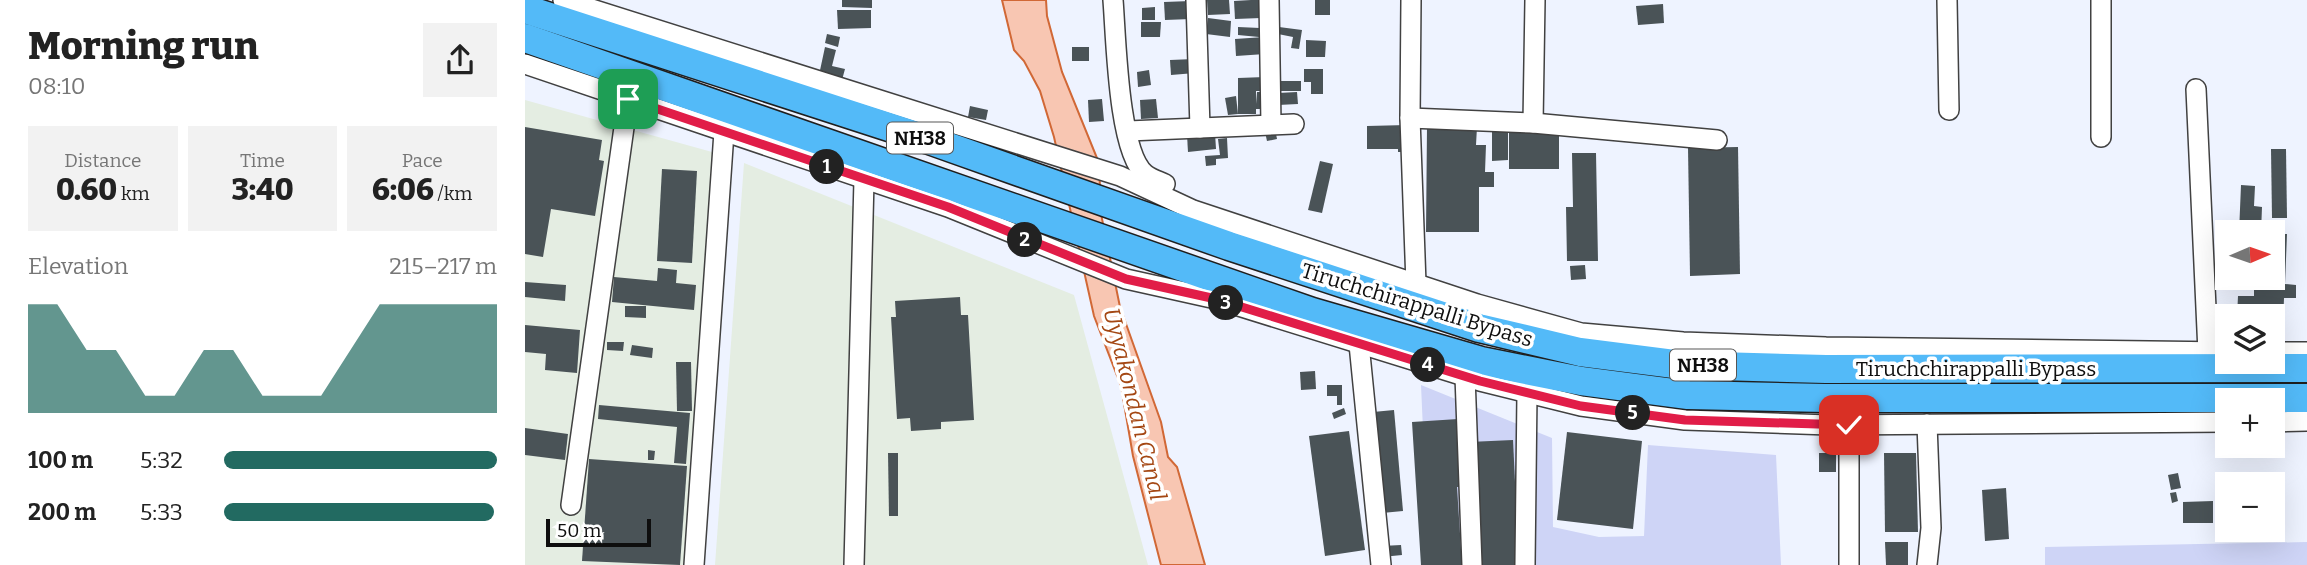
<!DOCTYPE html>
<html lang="en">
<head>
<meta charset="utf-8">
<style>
	body { margin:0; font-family:Bitter,serif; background:#f2f2f2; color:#222; height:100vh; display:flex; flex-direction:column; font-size:26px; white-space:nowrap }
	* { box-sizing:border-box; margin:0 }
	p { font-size:23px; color:#767676 }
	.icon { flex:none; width:38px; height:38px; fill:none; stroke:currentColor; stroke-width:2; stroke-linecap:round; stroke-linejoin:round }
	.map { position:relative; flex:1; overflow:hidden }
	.drawer { display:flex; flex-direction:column; background:#fff; width:525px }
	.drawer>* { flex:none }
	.needle { width:46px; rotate:88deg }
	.fabs { position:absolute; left:1690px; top:220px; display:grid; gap:14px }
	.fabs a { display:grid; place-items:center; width:70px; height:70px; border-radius:0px; background:#fff; box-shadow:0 7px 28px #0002; font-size:35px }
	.scale { position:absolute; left:21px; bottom:18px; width:105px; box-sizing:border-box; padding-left:7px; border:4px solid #0e0e0e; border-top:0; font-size:19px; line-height:24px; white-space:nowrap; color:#0e0e0e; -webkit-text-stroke:5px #fff; paint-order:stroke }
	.pin { position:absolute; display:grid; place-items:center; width:60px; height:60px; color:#fff; margin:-30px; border-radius:14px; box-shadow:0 4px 10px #0006 }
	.km { position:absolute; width:35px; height:35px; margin:-18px; border-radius:50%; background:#222; color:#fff; font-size:19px; line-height:35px; text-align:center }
	.round { display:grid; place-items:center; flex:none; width:74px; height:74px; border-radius:0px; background:#f2f2f2 }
	.head { display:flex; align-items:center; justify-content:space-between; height:119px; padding:0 28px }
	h1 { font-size:38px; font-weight:800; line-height:52px }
	.metrics { display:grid; grid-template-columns:repeat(3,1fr); gap:10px; height:119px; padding:7px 28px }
	.metrics div { display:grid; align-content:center; border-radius:0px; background:#f2f2f2; text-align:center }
	.metrics b { font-size:30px; font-weight:800 }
	.metrics small { font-size:19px; font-weight:400 }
	.metrics p { font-size:19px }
	.chart { height:196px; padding:14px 28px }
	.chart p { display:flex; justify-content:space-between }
	.chart svg { width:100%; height:126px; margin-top:7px; fill:#226a61; opacity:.7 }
	ul { padding:0 28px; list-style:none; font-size:23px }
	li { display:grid; grid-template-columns:112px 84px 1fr; align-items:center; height:52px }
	li i { height:18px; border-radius:9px; background:#226a61 }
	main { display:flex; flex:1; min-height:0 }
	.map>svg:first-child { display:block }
	.industrial { fill:#e4ede2 }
	.farmland { fill:#ced4f6 }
	.water { fill:#f8c6b2; stroke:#d16836; stroke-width:2 }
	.building { fill:#4a5357 }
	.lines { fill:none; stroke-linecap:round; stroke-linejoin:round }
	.minor-casing { stroke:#414141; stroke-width:22 }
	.highway-casing { stroke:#1f1f1f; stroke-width:31 }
	.minor { stroke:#fff; stroke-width:19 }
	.highway { stroke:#53baf8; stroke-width:28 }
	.route-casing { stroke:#fff; stroke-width:14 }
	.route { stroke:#e11d48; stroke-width:9 }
	.labels { text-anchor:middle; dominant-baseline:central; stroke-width:7; stroke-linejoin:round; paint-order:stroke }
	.shield { fill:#fff; stroke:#565656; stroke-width:2 }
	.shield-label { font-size:19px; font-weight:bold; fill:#0e0e0e }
	.street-label { font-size:21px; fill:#0e0e0e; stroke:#fff }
	.water-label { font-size:23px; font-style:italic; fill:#a44713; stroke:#fff }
</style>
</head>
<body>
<main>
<section class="drawer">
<div class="head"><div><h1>Morning run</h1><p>08:10</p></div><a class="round"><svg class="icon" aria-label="share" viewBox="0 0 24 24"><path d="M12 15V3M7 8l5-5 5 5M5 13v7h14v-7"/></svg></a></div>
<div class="metrics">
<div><p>Distance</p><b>0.60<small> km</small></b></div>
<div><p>Time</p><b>3:40</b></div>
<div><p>Pace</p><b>6:06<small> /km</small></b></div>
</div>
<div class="chart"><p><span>Elevation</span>215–217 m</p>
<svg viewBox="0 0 160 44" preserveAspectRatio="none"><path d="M0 44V6L10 6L20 22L30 22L40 38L50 38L60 22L70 22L80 38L90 38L100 38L110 22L120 6L130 6L140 6L150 6L160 6V44z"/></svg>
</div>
<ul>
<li><b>100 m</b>5:32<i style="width:100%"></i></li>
<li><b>200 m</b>5:33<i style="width:99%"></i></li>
</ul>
</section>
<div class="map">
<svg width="1782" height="565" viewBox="0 0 1782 565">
	<rect width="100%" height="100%" fill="#eef3ff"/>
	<!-- industrial -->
	<g class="industrial">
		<polygon points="0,100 205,157 179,565 0,565"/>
		<polygon points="219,163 549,295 623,565 190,565"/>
	</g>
	<!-- farmland -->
	<g class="farmland">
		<polygon points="896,385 1027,438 1028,527 1074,537 1119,536 1123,445 1251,455 1256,565 904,565"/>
		<polygon points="1782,542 1782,565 1520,565 1520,547"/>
	</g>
	<!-- water -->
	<polygon class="water" points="477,0 521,0 522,16 537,72 574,163 576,214 595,307 636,422 643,457 652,467 680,565 636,565 608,456 596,386 569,316 529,137 515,91 499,61 489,50"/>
	<!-- building -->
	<g class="building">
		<polygon points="317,0 347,0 347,8 317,7"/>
		<polygon points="682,0 704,0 705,14 683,15"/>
		<polygon points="726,0 734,0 736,18 710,19 709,1"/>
		<rect x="790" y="0" width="15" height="15"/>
		<polygon points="666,1 666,19 640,20 639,2"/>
		<polygon points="1138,4 1139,23 1113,25 1111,6"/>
		<polygon points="630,7 630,20 617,20 617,8"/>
		<polygon points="312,10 346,10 346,28 313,29"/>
		<polygon points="683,18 706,21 705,37 681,34"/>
		<polygon points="616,22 636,22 635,37 616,37"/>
		<polygon points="713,27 735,28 734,37 713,35"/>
		<polygon points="754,27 777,30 774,49 766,48 768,37 753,34"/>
		<polygon points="302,34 315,37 313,47 300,43"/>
		<polygon points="739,37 740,54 711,56 710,39"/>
		<polygon points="781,40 801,41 800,57 781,57"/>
		<polygon points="300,47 311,50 307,66 320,69 317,80 294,75"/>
		<rect x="547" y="47" width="17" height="14"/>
		<polygon points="669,59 670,73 646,75 645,60"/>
		<polygon points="779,69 798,69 798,94 786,94 786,82 779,82"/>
		<polygon points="624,70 626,85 613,87 612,72"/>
		<polygon points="740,77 741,91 731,91 731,104 732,92 740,92 740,109 731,109 731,114 713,114 713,78"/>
		<rect x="754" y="81" width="22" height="10"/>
		<polygon points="772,92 773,104 753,105 753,93"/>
		<polygon points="711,96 713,114 703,115 700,98"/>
		<polygon points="577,99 579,121 564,122 563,100"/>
		<polygon points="631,99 633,118 616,119 615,100"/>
		<polygon points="445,106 463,110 461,120 443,117"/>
		<polygon points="882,125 882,152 873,152 873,149 842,149 842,126"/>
		<polygon points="0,127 77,140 74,160 79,161 70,216 26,209 18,257 0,254"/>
		<polygon points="902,127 952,127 951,145 961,145 960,172 969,172 969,187 954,187 954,232 901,232"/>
		<polygon points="967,127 983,127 983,160 967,161"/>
		<rect x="984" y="127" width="50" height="42"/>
		<polygon points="750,129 752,139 742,141 740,132"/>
		<polygon points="690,133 691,149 663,152 662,135"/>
		<polygon points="702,138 703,158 691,159 691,165 681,166 680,156 695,155 693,139"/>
		<polygon points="1213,147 1215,274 1165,276 1163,148"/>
		<polygon points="1746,149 1761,149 1762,218 1747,218"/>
		<polygon points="1047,153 1071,153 1073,261 1042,261 1041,207 1048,207"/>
		<polygon points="795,161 808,164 797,213 783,210"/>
		<polygon points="137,169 172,171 167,263 132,261"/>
		<polygon points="1716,185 1730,186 1729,206 1737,207 1736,233 1714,233"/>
		<polygon points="1748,234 1762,234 1760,284 1771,285 1771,298 1759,298 1758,325 1748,324 1748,317 1712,317 1713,296 1729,296 1729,278 1748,278"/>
		<polygon points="1060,265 1061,279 1046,280 1045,266"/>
		<polygon points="133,268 152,270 151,283 171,285 169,310 87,302 89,277 132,281"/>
		<polygon points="0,282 41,285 40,301 0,297"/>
		<polygon points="435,297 436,315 443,315 449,420 416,422 416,429 386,431 385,418 372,419 366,317 371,317 370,301"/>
		<polygon points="100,306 121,306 121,318 100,317"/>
		<polygon points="0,325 55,330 52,373 20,370 21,354 0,352"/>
		<polygon points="82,342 99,342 98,351 82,350"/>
		<polygon points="107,345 128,348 127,358 105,355"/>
		<polygon points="151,362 166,362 167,411 152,411"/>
		<polygon points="790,371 791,389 776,390 775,372"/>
		<polygon points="802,385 817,385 817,405 812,405 812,396 802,396"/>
		<polygon points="74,405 165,413 161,464 149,463 152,427 73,419"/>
		<polygon points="819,408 821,414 809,419 807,413"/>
		<polygon points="869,410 878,511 857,513 848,412"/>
		<polygon points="933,419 938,487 932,487 937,565 896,565 887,422"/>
		<polygon points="0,428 43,434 40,460 0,455"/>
		<polygon points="824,431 840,550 800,556 784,436"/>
		<polygon points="1042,432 1117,441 1108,529 1032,520"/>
		<polygon points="988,440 994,565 951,565 944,442"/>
		<polygon points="123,450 130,451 129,460 123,460"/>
		<polygon points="363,453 373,453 373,516 364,516"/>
		<rect x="1294" y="453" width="17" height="19"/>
		<polygon points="1359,453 1391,453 1393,532 1360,532"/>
		<polygon points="64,459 162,466 155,565 57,561"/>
		<polygon points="1653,473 1656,488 1646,490 1643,475"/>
		<polygon points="1481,488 1484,539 1460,541 1457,490"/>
		<polygon points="1651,492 1653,501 1647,503 1645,493"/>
		<polygon points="1688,501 1688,523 1658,523 1658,502"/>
		<polygon points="1360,542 1383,542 1383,565 1361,565"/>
		<polygon points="876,545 877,555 857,557 857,546"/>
	</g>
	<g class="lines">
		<defs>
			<g id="minor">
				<polyline points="38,0 595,176 668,210 952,304 1056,333 1158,342 1301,347 1703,352"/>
				<path d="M588 0C591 36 593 152 620 174 626 179 634 181 640 184"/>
				<polyline points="671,0 675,128"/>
				<polyline points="744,0 746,124"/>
				<polyline points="886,0 885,118 891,284"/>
				<polyline points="1422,0 1424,110"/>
				<polyline points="1576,0 1576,137"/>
				<polyline points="0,64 423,207 601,279 691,299 955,381 1056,406 1160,420 1304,425 1703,422"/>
				<polyline points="1671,89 1683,352"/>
				<polyline points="885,118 1008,123 1192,140"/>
				<polyline points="1008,123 1010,0"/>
				<polyline points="603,131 769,124"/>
				<polyline points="834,344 856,565"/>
				<polyline points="1748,352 1782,352"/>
				<polyline points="940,376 947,565"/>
				<polyline points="1748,422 1782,421"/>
				<polyline points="46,505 103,99"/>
				<polyline points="169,565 199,132"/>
				<polyline points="329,565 339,180"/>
				<polyline points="1000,565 1002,393"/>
				<polyline points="1324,565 1324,425"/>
				<polyline points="1402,565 1406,528 1402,424"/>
			</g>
			<g id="highway">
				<polyline points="0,9 404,140 704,246 954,328 1055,352 1157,365 1301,369 1782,368"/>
				<polyline points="0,38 787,312 956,361 1056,381 1163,395 1300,398 1782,398"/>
			</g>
		</defs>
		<!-- minor casing -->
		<use href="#minor" class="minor-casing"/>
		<!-- highway casing -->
		<use href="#highway" class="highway-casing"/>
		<!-- minor -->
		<use href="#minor" class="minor"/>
		<!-- highway -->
		<use href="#highway" class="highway"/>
	</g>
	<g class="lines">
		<defs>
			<polyline id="route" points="103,99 423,207 601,279 691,299 955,381 1056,406 1160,420 1324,425"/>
		</defs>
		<!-- route casing -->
		<use href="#route" class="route-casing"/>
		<!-- route -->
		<use href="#route" class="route"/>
	</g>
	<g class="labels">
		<!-- shield labels -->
		<g class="shield">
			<rect x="362" y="122.5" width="66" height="31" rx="5"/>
			<rect x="1145" y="349.5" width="66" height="31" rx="5"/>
		</g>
		<g class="shield-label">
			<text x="395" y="138">NH38</text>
			<text x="1178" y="365">NH38</text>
		</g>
		<!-- street labels -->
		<g class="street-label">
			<text transform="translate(892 305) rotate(17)">Tiruchchirappalli Bypass</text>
			<text x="1451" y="369">Tiruchchirappalli Bypass</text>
		</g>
		<!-- water labels -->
		<g class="water-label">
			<text transform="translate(610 404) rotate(76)">Uyyakondan Canal</text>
		</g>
	</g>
</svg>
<div class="fabs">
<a><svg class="needle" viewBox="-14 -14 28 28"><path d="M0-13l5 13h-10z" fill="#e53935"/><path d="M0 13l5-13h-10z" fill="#767676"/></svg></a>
<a><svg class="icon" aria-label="layers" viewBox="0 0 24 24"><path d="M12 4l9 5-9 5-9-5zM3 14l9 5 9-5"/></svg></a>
<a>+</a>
<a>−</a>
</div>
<div class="scale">50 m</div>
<div class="pin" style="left:103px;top:99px;background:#1e9e55"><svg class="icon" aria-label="arrive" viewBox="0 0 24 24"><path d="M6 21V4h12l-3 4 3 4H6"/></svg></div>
<div class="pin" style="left:1324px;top:425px;background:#d93025"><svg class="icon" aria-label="check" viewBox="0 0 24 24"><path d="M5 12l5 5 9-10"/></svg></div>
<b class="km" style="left:302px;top:167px">1</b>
<b class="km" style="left:500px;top:240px">2</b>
<b class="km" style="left:701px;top:303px">3</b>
<b class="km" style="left:903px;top:365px">4</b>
<b class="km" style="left:1108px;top:413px">5</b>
</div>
</main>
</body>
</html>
